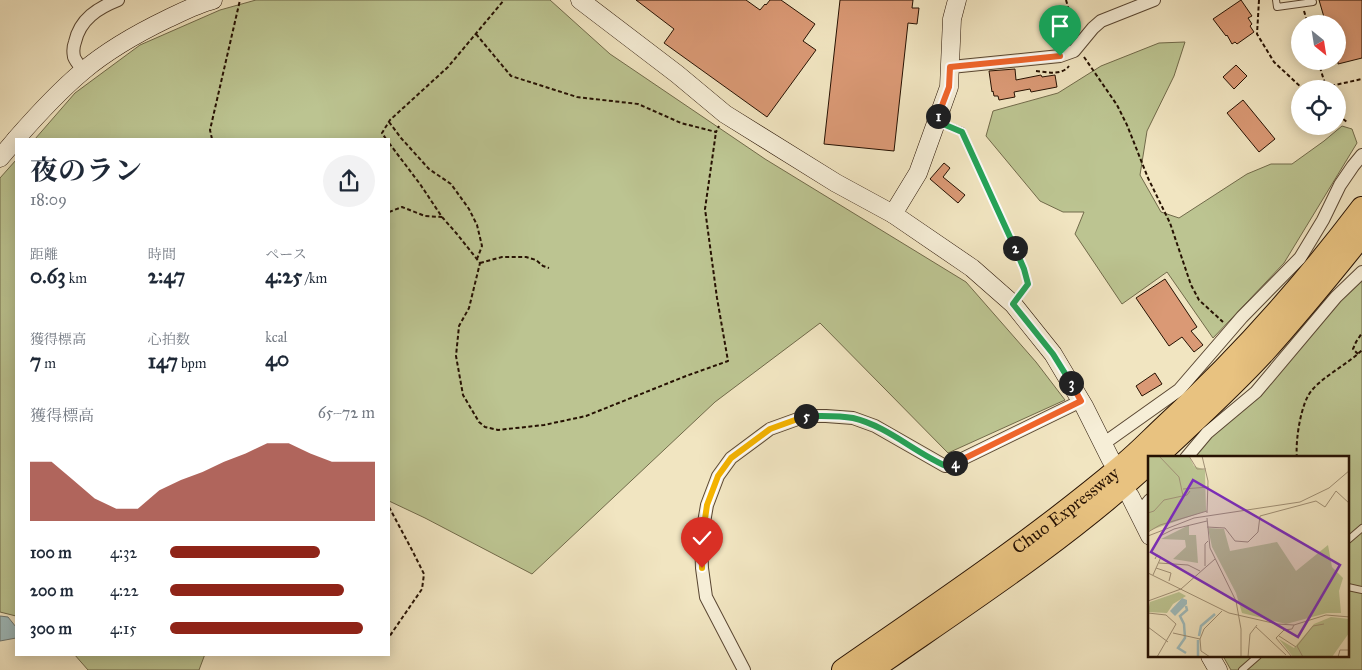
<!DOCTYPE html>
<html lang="ja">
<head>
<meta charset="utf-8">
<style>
	body { margin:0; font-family:"IM FELL Great Primer","Noto Serif JP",serif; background:#f2f2f3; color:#1f2937; height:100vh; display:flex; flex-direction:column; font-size:19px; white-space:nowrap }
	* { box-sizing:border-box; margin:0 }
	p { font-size:16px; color:#747a83 }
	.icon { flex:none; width:28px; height:28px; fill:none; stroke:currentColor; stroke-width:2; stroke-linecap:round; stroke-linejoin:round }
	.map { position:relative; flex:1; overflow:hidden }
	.side { position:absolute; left:15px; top:138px; width:375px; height:518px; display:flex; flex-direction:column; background:#fff; border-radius:0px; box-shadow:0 2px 12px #0003 }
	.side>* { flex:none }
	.needle { width:32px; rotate:150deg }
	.fabs { position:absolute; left:1291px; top:15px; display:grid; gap:10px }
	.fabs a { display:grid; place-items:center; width:55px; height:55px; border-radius:50%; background:#fff; box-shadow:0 2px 12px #0003; font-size:25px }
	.pin { position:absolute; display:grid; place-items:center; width:42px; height:42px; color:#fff; margin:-51px -21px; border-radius:50% 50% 50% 0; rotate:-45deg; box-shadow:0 0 5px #0007 }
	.pin .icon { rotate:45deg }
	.km { position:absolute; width:25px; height:25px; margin:-12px; border-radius:50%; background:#222; color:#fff; font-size:14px; line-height:25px; text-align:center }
	.round { display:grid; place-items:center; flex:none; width:52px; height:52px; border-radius:26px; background:#f2f2f3 }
	.summary { display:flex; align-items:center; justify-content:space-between; height:85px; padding:0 15px }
	h1 { font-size:28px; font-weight:700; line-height:38px }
	.figures { display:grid; grid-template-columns:repeat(3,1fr); gap:8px; height:85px; padding:5px 15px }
	.figures div { display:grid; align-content:center }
	.figures b { font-size:21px; font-weight:700 }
	.figures small { font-size:14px; font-weight:400 }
	.figures p { font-size:14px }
	.chart { height:140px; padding:10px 15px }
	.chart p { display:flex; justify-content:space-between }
	.chart svg { width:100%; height:90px; margin-top:5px; fill:#8f2418; opacity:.7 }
	ul { padding:0 15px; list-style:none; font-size:16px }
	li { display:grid; grid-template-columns:80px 60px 1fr; align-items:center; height:38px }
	li i { height:12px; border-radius:6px; background:#8f2418 }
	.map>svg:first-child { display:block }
	.green { fill:#bcc491; stroke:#716a4a }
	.water { fill:#9fbcbd; stroke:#6f7872 }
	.building { fill:#da9975; stroke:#261102 }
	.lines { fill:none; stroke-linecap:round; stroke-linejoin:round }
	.lane-casing { stroke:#594632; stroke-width:8 }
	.street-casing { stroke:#594632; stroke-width:14 }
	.secondary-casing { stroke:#261102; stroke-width:19 }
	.highway-casing { stroke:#261102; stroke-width:24 }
	.path { stroke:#261102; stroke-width:2; stroke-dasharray:4 2.5; stroke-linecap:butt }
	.lane { stroke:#f6eed7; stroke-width:6 }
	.street { stroke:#f6eed7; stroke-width:12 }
	.secondary { stroke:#f6eed7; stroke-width:18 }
	.highway { stroke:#e8c280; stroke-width:22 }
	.split-1-casing { stroke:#fff; stroke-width:10 }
	.split-2-casing { stroke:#fff; stroke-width:10 }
	.split-3-casing { stroke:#fff; stroke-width:10 }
	.split-4-casing { stroke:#fff; stroke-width:10 }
	.split-5-casing { stroke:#fff; stroke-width:10 }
	.split-6-casing { stroke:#fff; stroke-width:10 }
	.split-7-casing { stroke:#fff; stroke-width:10 }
	.split-1 { stroke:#f0652b; stroke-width:6 }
	.split-2 { stroke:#22a559; stroke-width:6 }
	.split-3 { stroke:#22a559; stroke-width:6 }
	.split-4 { stroke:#f0652b; stroke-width:6 }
	.split-5 { stroke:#22a559; stroke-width:6 }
	.split-6 { stroke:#f5b400; stroke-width:6 }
	.split-7 { stroke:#f5b400; stroke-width:6 }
	.labels { text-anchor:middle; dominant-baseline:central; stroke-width:4; stroke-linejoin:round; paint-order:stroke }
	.street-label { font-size:18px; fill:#261102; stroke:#f6eed7 }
	.inset-river { fill:none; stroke:#9fbcbd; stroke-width:2.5 }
	.inset-road { fill:none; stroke:#a09075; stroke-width:1 }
	.view { fill:#7b2cbf; fill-opacity:0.15; stroke:#7b2cbf; stroke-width:2.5 }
	.inset-edge { fill:none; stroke:#261102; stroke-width:2.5 }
</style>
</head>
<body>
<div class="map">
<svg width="1362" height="670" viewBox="0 0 1362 670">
	<rect width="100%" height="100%" fill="#f1e5c1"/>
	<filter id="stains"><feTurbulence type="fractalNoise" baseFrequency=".004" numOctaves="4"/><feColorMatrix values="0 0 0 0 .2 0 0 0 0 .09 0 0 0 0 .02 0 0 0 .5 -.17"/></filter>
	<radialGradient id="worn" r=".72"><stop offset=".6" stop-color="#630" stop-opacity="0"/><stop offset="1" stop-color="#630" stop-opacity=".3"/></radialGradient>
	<!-- green -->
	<g class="green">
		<polygon points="256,0 550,0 610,54 765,159 966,282 1036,362 1065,400 948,453 820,323 715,402 532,574 425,518 389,501 389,139 35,139 75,93 140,45 220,10"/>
		<polygon points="1185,42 1174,76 1147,131 1140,175 1161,212 1179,218 1247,174 1271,164 1292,164 1324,141 1342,126 1352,129 1357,143 1284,263 1213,338 1167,272 1122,304 1075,234 1084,212 1063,212 1040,201 986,136 993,111 1058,93 1101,66 1159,43"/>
		<polygon points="16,160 16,616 0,612 0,178"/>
		<polygon points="1362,277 1362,670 1231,670 1223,656 1348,656 1348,458 1191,458"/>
		<polygon points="74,654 205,654 199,670 88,670"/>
	</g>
	<!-- water -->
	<polygon class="water" points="0,616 8,617 16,627 16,638 0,641"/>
	<!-- building -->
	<g class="building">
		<polygon points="636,0 746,0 760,10 765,4 766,5 770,0 781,0 815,24 803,41 816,50 767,117 664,43 674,29"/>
		<polygon points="840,0 913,0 912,8 919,8 917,24 908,23 894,151 824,144"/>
		<polygon points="1241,0 1252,16 1248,18 1252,24 1250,26 1254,32 1237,44 1235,42 1232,44 1227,35 1226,36 1213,19"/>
		<polygon points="1319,0 1362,0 1362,58 1338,64 1338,24 1326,24"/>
		<polygon points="1236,65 1247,76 1234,89 1223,77"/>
		<polygon points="1015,69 1016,80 1041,75 1042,77 1055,75 1057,87 1031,92 1030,89 1014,92 1015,97 999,100 998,96 994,96 993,91 992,92 989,71"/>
		<polygon points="1243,100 1275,139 1259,152 1227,113"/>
		<polygon points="944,163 950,168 943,177 965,195 958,203 930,179"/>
		<polygon points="1165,279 1197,327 1191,331 1203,345 1194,352 1182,337 1169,346 1136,298"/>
		<polygon points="1155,373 1162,384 1142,396 1136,386"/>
	</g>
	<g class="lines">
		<defs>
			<g id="lane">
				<polyline points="1276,0 1277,7 1313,2 1312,0"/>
				<polyline points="937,122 962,131 1024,269 1028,284 1014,303"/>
				<polyline points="1348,540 1362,528"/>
				<polyline points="1348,587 1362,590"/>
				<polyline points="1242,670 1258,656"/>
			</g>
			<g id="street">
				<polyline points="951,67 1060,56 1074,51 1093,28 1101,21 1154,0"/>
				<path d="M83 70C80 66 76 62 74 57 73 52 73 47 75 42 80 19 98 8 118 0"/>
				<polyline points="1103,444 1179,390 1242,317 1300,258 1323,220 1340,185 1353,166 1362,155"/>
				<polyline points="1186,458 1207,433 1256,392 1336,297 1362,272"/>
				<polyline points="1139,513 1150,500"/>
				<polyline points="744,670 706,597 702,568 701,540 707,505 718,476 731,458 770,429 806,416 826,416 853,418 875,426 945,466 952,464 1081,401"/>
			</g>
			<g id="secondary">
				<polyline points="580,0 677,74 725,114 836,183 893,214 972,268 1013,304 1053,354 1084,406 1111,460"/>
				<path d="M16 139C37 115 59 91 83 71 108 50 138 33 167 19 182 12 197 4 213 0"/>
				<polyline points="0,158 16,139"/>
				<polyline points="893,214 918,173 949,87 952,19 957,0"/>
				<polyline points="1130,496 1150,536"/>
				<polyline points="1210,656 1218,670"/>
			</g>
			<g id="highway">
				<path d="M1155 458C1192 423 1230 389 1264 352 1298 314 1330 275 1362 235"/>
				<path id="s1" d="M843 670C938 604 1034 540 1123 465 1138 453 1151 439 1165 426 1237 360 1303 286 1362 208"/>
				<path d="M871 670C966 604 1064 541 1150 462"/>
			</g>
		</defs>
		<!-- lane casing -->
		<use href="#lane" class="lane-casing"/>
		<!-- street casing -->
		<use href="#street" class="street-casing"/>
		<!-- secondary casing -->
		<use href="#secondary" class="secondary-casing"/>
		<!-- highway casing -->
		<use href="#highway" class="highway-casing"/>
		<!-- path -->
		<g class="path">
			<polyline points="1066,0 1070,14 1077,31"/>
			<polyline points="1259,0 1257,34 1274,62 1303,89"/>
			<polyline points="1304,11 1308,24"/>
			<polyline points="476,34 511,76 577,97 638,104 681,123 716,132 719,126"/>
			<polyline points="1084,57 1117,105 1127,125 1148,178 1170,223 1191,285 1199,300 1223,322"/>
			<polyline points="1318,61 1326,87 1362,79"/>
			<path d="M1036 71C1048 72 1061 76 1069 66"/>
			<polyline points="1338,115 1347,122"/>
			<polyline points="389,122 401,138 429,169 451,184 469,209 477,225 482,246 477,259"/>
			<polyline points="212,139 210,130 240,0"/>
			<polyline points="386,139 382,133 390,120 448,67 504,0"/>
			<polyline points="389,143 420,184 442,217 457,234 480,263 469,308 459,326 456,356 463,395 479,422 485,427 498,430 544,425 586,416 686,376 728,361 717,298 705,209 716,132"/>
			<polyline points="389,212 402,207 425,216 442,217"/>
			<polyline points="480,263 502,257 526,257 536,260 543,266 549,268"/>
			<polyline points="1358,354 1353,349 1356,342 1362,333"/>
			<path d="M1297 458C1295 441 1301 402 1312 390 1325 375 1348 364 1362 350"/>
			<polyline points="389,507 412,550 424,574 422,589 389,637"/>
		</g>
		<!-- lane -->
		<use href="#lane" class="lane"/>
		<!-- street -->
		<use href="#street" class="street"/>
		<!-- secondary -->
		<use href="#secondary" class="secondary"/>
		<!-- highway -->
		<use href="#highway" class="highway"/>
	</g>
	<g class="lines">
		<defs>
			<polyline id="split-1" points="938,116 949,87 950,67 1060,56"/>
			<polyline id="split-2" points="938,116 936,121 962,132 1015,248"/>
			<polyline id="split-3" points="1015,248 1024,269 1028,284 1013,304 1053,354 1071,383"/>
			<polyline id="split-4" points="955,463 1081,401 1071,383"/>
			<path id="split-5" d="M806 416C821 416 838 415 853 418 887 426 914 452 946 466L955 463"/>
			<polyline id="split-6" points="704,526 707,505 718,476 731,458 770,429 806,416"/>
			<polyline id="split-7" points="702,568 702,540 704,526"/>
		</defs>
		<!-- split-1 casing -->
		<use href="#split-1" class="split-1-casing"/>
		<!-- split-2 casing -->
		<use href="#split-2" class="split-2-casing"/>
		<!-- split-3 casing -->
		<use href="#split-3" class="split-3-casing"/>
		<!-- split-4 casing -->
		<use href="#split-4" class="split-4-casing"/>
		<!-- split-5 casing -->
		<use href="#split-5" class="split-5-casing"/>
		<!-- split-6 casing -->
		<use href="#split-6" class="split-6-casing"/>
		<!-- split-7 casing -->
		<use href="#split-7" class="split-7-casing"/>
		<!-- split-1 -->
		<use href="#split-1" class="split-1"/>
		<!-- split-2 -->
		<use href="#split-2" class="split-2"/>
		<!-- split-3 -->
		<use href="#split-3" class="split-3"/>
		<!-- split-4 -->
		<use href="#split-4" class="split-4"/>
		<!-- split-5 -->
		<use href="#split-5" class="split-5"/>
		<!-- split-6 -->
		<use href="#split-6" class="split-6"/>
		<!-- split-7 -->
		<use href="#split-7" class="split-7"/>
	</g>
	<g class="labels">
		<!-- street labels -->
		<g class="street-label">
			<text stroke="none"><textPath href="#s1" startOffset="274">Chuo Expressway</textPath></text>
		</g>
	</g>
	<!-- overview -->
	<g transform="translate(1148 456)">
		<rect width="201" height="201" fill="#f1e5c1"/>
		<path d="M0 0H41L46 10 57 14 58 55 0 75ZM41 69V79H48L50 107 25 103 38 91 37 84 13 83ZM60 72 76 73 82 95 129 86 148 115 180 89 184 111 195 122 191 135 193 157H179L138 168 94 157 88 137 64 91ZM31 136 38 140 25 148 19 157 0 156 2 146ZM183 161 201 163V177L184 201H145L131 183 146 192 166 168Z" fill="#bcc491"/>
		<path d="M34 142 39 144V148L27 160 22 155Z" fill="#9fbcbd"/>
		<path class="inset-river" d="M51 180 53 170 67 158M50 184V201M38 197 30 192 37 182 36 168 32 160 39 154 38 150"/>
		<path class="inset-road" d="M11 0 31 21 35 40M41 0 49 13H58M54 0 60 25 59 57M35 33 61 31M188 35 202 48M0 57 6 55 16 44 39 39 42 35M59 62 62 92 88 145 93 173V201M59 71 77 72 87 85 100 86 110 76 112 60 168 45 177 51 188 35M0 76 12 69 59 55M0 80 46 62 152 46 181 32 202 14M12 80 26 73 59 65M11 107 40 109 52 115M57 110V88L60 85M8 112 23 117 21 125M0 117 81 157 129 168 146 169 178 159 202 161M5 119 13 101 9 99 7 103M0 145 33 133 67 103M0 157 18 159 28 168 9 201M0 171 20 186M108 171 138 199M25 177 52 183M131 180 148 191M62 201 53 195 52 183 56 173 74 155M100 201 102 178 109 169M144 201 128 182 136 174 144 173 146 169M155 201 149 190 165 170 176 168M190 201 192 194H202"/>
		<path class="view" d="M45 24 192 109 150 181 3 96Z"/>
		<rect width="201" height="201" class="inset-edge"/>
	</g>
	<rect width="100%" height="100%" filter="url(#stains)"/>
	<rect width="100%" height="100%" fill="url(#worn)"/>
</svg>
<div class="fabs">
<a><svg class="needle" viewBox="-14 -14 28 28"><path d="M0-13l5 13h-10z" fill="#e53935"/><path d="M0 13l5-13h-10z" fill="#747a83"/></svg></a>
<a><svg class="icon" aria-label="locate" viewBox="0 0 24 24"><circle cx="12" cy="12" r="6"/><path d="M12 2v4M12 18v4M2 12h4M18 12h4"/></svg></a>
</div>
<div class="pin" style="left:1060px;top:56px;background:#1e9e55"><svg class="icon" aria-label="arrive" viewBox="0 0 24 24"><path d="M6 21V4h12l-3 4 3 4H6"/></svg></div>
<div class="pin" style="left:702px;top:568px;background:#d93025"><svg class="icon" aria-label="check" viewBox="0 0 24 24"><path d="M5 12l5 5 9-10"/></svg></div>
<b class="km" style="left:938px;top:116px">1</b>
<b class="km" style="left:1015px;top:248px">2</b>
<b class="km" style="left:1071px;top:383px">3</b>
<b class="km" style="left:955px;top:463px">4</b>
<b class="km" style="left:806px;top:416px">5</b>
<section class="side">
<div class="summary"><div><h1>夜のラン</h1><p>18:09</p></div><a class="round"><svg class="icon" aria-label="share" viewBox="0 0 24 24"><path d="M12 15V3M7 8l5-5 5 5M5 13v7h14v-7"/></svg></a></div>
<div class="figures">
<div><p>距離</p><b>0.63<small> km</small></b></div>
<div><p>時間</p><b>2:47</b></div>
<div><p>ペース</p><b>4:25<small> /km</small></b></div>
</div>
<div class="figures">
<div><p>獲得標高</p><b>7<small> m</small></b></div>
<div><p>心拍数</p><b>147<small> bpm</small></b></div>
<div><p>kcal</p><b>40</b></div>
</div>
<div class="chart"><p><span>獲得標高</span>65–72 m</p>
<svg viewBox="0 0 160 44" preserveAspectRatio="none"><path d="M0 44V15L10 15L20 24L30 33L40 38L50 38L60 29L70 24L80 20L90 15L100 11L110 6L120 6L130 11L140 15L150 15L160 15V44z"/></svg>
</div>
<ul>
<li><b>100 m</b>4:32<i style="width:73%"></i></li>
<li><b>200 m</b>4:22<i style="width:85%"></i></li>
<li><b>300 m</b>4:15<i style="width:94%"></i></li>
</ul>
</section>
</div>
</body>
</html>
